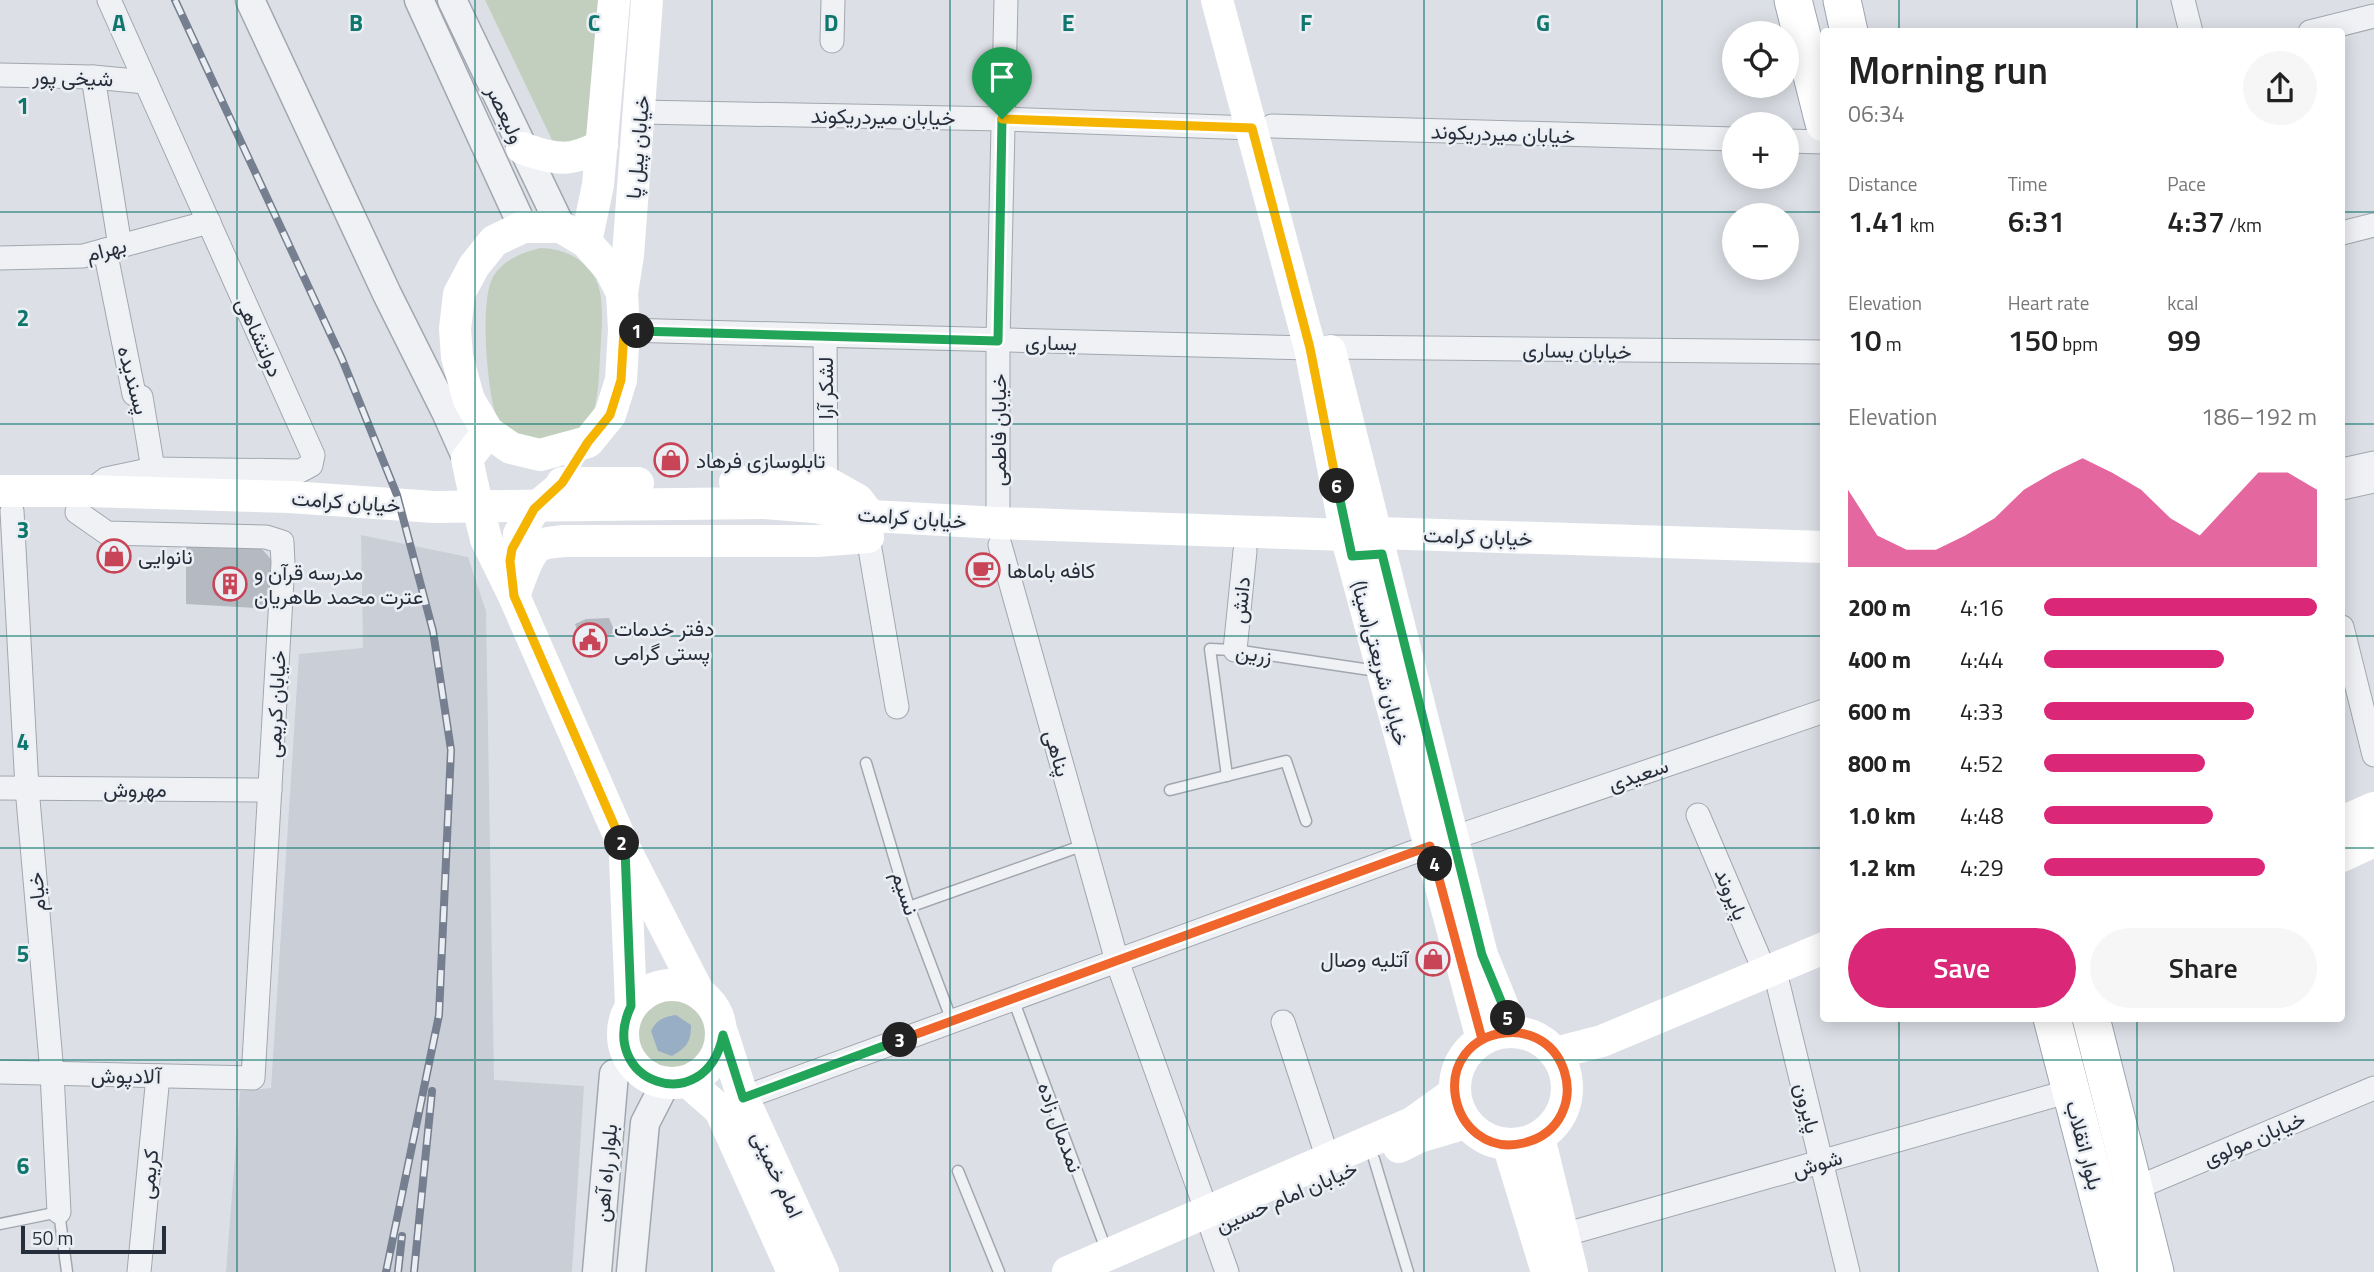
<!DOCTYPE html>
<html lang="en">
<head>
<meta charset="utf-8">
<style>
	body { margin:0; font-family:"Titillium Web",Vazirmatn,sans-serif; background:#f6f6f6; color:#222; height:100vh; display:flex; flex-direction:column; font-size:26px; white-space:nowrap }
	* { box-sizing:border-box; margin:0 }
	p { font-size:23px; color:#767676 }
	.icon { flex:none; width:38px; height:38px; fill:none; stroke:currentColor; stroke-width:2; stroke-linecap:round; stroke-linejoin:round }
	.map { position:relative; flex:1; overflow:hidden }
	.details { position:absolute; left:1820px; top:28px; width:525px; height:994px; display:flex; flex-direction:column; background:#fff; border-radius:7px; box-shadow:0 4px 18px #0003 }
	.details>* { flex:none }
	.fabs { position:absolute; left:1722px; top:21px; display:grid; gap:14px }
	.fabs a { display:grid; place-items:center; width:77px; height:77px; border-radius:50%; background:#fff; box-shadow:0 4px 18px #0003; font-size:35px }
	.scale { position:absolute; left:21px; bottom:18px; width:145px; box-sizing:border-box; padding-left:7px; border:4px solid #272e3b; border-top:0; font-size:19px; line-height:24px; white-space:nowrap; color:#272e3b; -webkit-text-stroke:5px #ebeff4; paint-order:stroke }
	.pin { position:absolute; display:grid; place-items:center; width:60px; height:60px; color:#fff; margin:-72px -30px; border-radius:50% 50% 50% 0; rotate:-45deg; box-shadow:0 0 7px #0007 }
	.pin .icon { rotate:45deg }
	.km { position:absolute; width:35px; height:35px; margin:-18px; border-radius:50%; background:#222; color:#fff; font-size:19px; line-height:35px; text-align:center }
	.round { display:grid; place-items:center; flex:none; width:74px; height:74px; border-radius:37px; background:#f6f6f6 }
	.headline { display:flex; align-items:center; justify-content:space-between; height:119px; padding:0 28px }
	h1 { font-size:38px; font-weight:600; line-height:52px }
	.stats { display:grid; grid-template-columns:repeat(3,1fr); gap:10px; height:119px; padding:7px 28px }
	.stats div { display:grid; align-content:center }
	.stats b { font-size:30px; font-weight:600 }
	.stats small { font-size:19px; font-weight:400 }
	.stats p { font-size:19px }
	.chart { height:196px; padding:14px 28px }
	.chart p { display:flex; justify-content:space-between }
	.chart svg { width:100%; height:126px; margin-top:7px; fill:#db2777; opacity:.7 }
	.cta { display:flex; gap:14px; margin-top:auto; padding:14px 28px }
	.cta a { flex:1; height:80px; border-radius:42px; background:#db2777; color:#fff; font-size:28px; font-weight:600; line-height:80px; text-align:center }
	.cta a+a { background:#f6f6f6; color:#222 }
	ul { padding:0 28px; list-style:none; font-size:23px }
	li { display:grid; grid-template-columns:112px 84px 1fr; align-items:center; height:52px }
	li i { height:18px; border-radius:9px; background:#db2777 }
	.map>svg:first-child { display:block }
	.built { fill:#cacfd7 }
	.green { fill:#c2cfbe }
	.water { fill:#98aec5 }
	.building { fill:#b4b9c2 }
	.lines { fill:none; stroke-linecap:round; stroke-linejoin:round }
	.service-casing { stroke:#a2a7af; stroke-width:13 }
	.minor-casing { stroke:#a2a7af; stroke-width:25 }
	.tertiary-casing { stroke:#a2a7af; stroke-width:31 }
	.primary-casing { stroke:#9ca4b1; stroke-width:39 }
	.service { stroke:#eff1f4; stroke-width:10 }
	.minor { stroke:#eff1f4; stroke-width:23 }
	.tertiary { stroke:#eff1f4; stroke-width:28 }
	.secondary { stroke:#fff; stroke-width:32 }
	.primary { stroke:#fff; stroke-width:37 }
	.rail-casing { stroke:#767f8f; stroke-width:8 }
	.rail { stroke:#ebeff4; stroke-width:5; stroke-dasharray:16; stroke-linecap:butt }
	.secondary-bridge { stroke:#fff; stroke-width:32 }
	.split-1-casing { stroke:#fff; stroke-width:14 }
	.split-2-casing { stroke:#fff; stroke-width:14 }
	.split-3-casing { stroke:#fff; stroke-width:14 }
	.split-4-casing { stroke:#fff; stroke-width:14 }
	.split-5-casing { stroke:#fff; stroke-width:14 }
	.split-6-casing { stroke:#fff; stroke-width:14 }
	.split-7-casing { stroke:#fff; stroke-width:14 }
	.split-1 { stroke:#22a559; stroke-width:9 }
	.split-2 { stroke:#f5b400; stroke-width:9 }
	.split-3 { stroke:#22a559; stroke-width:9 }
	.split-4 { stroke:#f0652b; stroke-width:9 }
	.split-5 { stroke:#f0652b; stroke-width:9 }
	.split-6 { stroke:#22a559; stroke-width:9 }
	.split-7 { stroke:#f5b400; stroke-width:9 }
	.grid { fill:none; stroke:#0f766e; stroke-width:2; stroke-opacity:0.55 }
	.labels { text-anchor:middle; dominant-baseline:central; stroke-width:5; stroke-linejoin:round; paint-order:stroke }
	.street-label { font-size:21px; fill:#272e3b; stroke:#ebeff4 }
	.poi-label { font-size:21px; fill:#272e3b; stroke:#ebeff4; text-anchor:start }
	.grid-label { font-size:23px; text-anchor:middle; font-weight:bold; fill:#0f766e; stroke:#ebeff4; stroke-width:5; stroke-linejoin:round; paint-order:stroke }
</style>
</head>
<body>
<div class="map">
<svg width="2374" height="1272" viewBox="0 0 2374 1272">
	<rect width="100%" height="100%" fill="#dce0e6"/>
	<!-- built -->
	<polygon class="built" points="361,535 468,557 486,611 494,1080 584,1086 572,1272 226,1272 240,1091 271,1088 299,654 363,648"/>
	<!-- green -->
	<g class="green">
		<polygon points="485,0 607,0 597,133 576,144 552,140"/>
		<path d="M540 248C567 248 594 263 600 292 604 312 601 336 600 357 599 375 599 411 586 425 579 432 567 437 559 443L504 432C501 425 497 419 495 412 487 385 480 304 492 279 502 260 521 253 540 248Z"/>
		<path d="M675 995C710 1007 720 1033 699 1064 687 1069 671 1078 658 1073 635 1065 629 1031 642 1013 650 1002 662 999 675 995Z"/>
	</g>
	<!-- water -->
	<path class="water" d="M676 1015 691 1025C691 1042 687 1047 672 1056L658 1051 651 1031C657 1019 664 1017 676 1015Z"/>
	<!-- building -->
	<g class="building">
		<polygon points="186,544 261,548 276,565 273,609 186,604"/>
		<polygon points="105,545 123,546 124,567 104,567"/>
		<polygon points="609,618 615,632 584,648 575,624 586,619"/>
	</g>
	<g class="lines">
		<defs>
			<g id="service">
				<polyline points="866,763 909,907 952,1021"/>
				<polyline points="1227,776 1210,649 1235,650 1377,671"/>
				<polyline points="1170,790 1286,761 1306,821"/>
				<polyline points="909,907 1084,845"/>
				<polyline points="1013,999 1107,1252"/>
				<polyline points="1374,1159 1408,1272"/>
				<polyline points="958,1171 999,1272"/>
				<polyline points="0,1224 59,1212 67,1272"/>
			</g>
			<g id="minor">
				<polyline points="2183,0 2191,32"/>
				<polyline points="2310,32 2374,16"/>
				<polyline points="832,41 833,0"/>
				<polyline points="0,75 93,77 146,82"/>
				<polyline points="93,77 120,246"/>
				<polyline points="640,112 1002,119 1252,128"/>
				<polyline points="1272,126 1734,139"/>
				<polyline points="1787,141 1824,142"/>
				<polyline points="2342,233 2374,225"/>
				<polyline points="105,250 134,394 141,397 153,469"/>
				<polyline points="0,258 83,256 209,222"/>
				<polyline points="624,330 1310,348"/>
				<polyline points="825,336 826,482"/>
				<polyline points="1330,347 1824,352"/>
				<polyline points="2342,470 2374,463"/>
				<polyline points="2342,488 2374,481"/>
				<polyline points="91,490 106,479 153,469 300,471 311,465 313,455 109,0"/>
				<polyline points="12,511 27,788 52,1073 59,1212"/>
				<polyline points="998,523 998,341 1006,0"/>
				<polyline points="868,537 897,707"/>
				<polyline points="1000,545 1117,961 1207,1212"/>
				<polyline points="2342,627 2374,755"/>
				<polyline points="1235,650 1245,551"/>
				<polyline points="0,788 270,790"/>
				<polyline points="1698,815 1765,972"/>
				<polyline points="1453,838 1824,711"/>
				<polyline points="1778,984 1848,1272"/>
				<polyline points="1283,1022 1328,1159"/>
				<polyline points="0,1072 253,1078 283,563 282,542 266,537 107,533 77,512"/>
				<polyline points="743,1098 1430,846"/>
				<polyline points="2134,1189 2374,1088"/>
				<polyline points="1211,1227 1227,1272"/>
				<polyline points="1563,1235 2070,1091"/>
				<polyline points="139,1272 158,1076"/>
			</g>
			<g id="tertiary">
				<polyline points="250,0 387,294 446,412 467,459"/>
				<polyline points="419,0 523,227"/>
				<polyline points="452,0 561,227"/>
				<polyline points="597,1272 614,1074"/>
				<polyline points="631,1272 645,1123 665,1084"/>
			</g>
			<g id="primary">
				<polyline points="1793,0 1824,123"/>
				<polyline points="1842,0 1849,32"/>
				<polyline points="2052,1018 2118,1272"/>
				<polyline points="2091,1018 2155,1272"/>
			</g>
		</defs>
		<!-- service casing -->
		<use href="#service" class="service-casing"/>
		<!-- minor casing -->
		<use href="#minor" class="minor-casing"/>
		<!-- tertiary casing -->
		<use href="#tertiary" class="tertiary-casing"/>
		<!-- primary casing -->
		<use href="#primary" class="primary-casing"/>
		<!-- service -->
		<use href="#service" class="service"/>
		<!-- minor -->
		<use href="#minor" class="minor"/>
		<!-- tertiary -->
		<use href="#tertiary" class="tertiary"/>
		<!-- secondary -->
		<g class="secondary">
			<polyline points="1217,0 1310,348 1346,535 1482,1039"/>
			<path d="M522 148C554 160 571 163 602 145"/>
			<polygon points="523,227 561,227 586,242 610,269 622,293 624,330 621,380 610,415 588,442 540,455 511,448 488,432 469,400 457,357 455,329 459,294 474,266 494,241"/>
			<polyline points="586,242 598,185 614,0"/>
			<polyline points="622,293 628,255 647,0"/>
			<polyline points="1330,351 1482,955 1513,1031"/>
			<polyline points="735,482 826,482 858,500 870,516"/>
			<polyline points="562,483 638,483"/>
			<polyline points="473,487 467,459 488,432"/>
			<polyline points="0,491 88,491 290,497 434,507 765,503 814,507 871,516 998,523 1346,535 1377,533 1824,547"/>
			<polyline points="486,539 514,596 625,849 698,991"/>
			<path d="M514 596C519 583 528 551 541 545 548 542 556 542 564 541H816L868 537"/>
			<polyline points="2342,822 2374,808"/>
			<polyline points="2342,856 2374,841"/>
			<polyline points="625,858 631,1005"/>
			<circle cx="672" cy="1034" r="49"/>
			<circle cx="1511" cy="1088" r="56"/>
			<polyline points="723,1035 743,1098 823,1272"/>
			<polyline points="1555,1053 1602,1041 1824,948"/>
			<polyline points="688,1082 720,1110 793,1272"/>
			<polyline points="1539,1137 1572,1272"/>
			<polyline points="1508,1144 1547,1272"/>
			<polyline points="1399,1147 1419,1137 1466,1123"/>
			<polyline points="1068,1272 1412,1123 1454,1093"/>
		</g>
		<!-- primary -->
		<use href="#primary" class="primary"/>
		<defs>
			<g id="rail">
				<polyline points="175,0 342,359 397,495 433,631 451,750 439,1015 386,1272"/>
				<polyline points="398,1272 402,1236"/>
				<polyline points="414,1272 432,1091"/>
			</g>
		</defs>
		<!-- rail casing -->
		<use href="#rail" class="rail-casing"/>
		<!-- rail -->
		<use href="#rail" class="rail"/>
		<!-- secondary-bridge -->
		<g class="secondary-bridge">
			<polyline points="473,487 486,539"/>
			<polyline points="519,534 534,509 557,490"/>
		</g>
	</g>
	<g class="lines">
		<defs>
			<polyline id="split-1" points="637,331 998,341 1002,119"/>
			<polyline id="split-2" points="622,843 514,596 510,561 512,549 534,509 562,483 588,442 610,415 621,380 624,330 637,331"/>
			<path id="split-3" d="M622 843 625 849 631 1006C595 1082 706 1121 723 1035L743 1098 900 1040"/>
			<polyline id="split-4" points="900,1040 1430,846 1435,864"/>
			<path id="split-5" d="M1435 864 1482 1039C1569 1004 1600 1124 1524 1143 1449 1161 1420 1039 1513 1031L1508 1018"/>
			<polyline id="split-6" points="1337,486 1352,556 1382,554 1482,955 1508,1018"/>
			<polyline id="split-7" points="1002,119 1252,128 1310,348 1337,486"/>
		</defs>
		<!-- split-1 casing -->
		<use href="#split-1" class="split-1-casing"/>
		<!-- split-2 casing -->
		<use href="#split-2" class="split-2-casing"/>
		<!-- split-3 casing -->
		<use href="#split-3" class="split-3-casing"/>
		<!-- split-4 casing -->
		<use href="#split-4" class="split-4-casing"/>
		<!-- split-5 casing -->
		<use href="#split-5" class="split-5-casing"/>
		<!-- split-6 casing -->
		<use href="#split-6" class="split-6-casing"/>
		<!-- split-7 casing -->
		<use href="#split-7" class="split-7-casing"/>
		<!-- split-1 -->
		<use href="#split-1" class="split-1"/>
		<!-- split-2 -->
		<use href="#split-2" class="split-2"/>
		<!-- split-3 -->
		<use href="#split-3" class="split-3"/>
		<!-- split-4 -->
		<use href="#split-4" class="split-4"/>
		<!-- split-5 -->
		<use href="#split-5" class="split-5"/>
		<!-- split-6 -->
		<use href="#split-6" class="split-6"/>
		<!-- split-7 -->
		<use href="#split-7" class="split-7"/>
	</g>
	<!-- grid -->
	<path class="grid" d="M237 0V1272M475 0V1272M712 0V1272M950 0V1272M1187 0V1272M1424 0V1272M1662 0V1272M1899 0V32M2137 0V32M0 212H1824M2342 212H2374M0 424H1824M2342 424H2374M0 636H1824M2342 636H2374M0 848H1824M2342 848H2374M1899 1018V1272M2137 1018V1272M0 1060H2374"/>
	<!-- icons -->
	<defs>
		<symbol id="shop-ring" viewBox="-11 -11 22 22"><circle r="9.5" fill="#ebeff4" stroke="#c84457" stroke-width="1.5"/><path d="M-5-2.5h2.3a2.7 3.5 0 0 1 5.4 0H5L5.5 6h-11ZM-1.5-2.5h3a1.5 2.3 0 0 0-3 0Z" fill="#c84457"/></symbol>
		<symbol id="cafe-ring" viewBox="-11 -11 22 22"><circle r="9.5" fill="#ebeff4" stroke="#c84457" stroke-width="1.5"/><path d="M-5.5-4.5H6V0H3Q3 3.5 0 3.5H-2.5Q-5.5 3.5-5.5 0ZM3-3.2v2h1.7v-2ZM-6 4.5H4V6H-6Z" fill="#c84457"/></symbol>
		<symbol id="building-ring" viewBox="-11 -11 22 22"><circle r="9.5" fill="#ebeff4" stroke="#c84457" stroke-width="1.5"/><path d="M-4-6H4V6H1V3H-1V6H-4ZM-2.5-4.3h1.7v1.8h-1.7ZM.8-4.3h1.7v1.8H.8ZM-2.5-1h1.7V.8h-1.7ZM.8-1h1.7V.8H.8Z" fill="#c84457"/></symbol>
		<symbol id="civic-ring" viewBox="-11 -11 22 22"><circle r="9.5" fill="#ebeff4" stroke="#c84457" stroke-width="1.5"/><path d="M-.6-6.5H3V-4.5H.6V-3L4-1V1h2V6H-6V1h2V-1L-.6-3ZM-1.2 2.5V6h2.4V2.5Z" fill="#c84457"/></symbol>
	</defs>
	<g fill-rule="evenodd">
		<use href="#shop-ring" x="652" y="441" width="38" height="38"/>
		<use href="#shop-ring" x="95" y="537" width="38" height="38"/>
		<use href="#cafe-ring" x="964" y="551" width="38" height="38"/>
		<use href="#building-ring" x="211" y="565" width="38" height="38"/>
		<use href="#civic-ring" x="571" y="621" width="38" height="38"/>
		<use href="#shop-ring" x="1414" y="940" width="38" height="38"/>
	</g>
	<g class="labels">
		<!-- street labels -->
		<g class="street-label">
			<text transform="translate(73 77) rotate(2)">شیخی پور</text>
			<text transform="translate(506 114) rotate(65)">ولیعصر</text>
			<text transform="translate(883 116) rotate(1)">خیابان میردریکوند</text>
			<text transform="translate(1503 133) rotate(2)">خیابان میردریکوند</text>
			<text transform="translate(637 147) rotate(-85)">خیابان پیل پا</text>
			<text transform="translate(106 249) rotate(-14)">بهرام</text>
			<text transform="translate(260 337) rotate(66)">دولتشاهی</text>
			<text transform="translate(1051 342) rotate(1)">یساری</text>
			<text transform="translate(1577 350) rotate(1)">خیابان یساری</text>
			<text transform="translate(134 380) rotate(75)">پسندیده</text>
			<text transform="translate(825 388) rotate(-90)">لشکر آرا</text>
			<text transform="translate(998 430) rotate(-90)">خیابان فاطمی</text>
			<text transform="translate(346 501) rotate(4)">خیابان کرامت</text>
			<text transform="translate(912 517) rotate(4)">خیابان کرامت</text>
			<text transform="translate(1478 536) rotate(2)">خیابان کرامت</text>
			<text transform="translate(1240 600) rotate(-84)">دانش</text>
			<text transform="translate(1254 653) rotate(8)">زرین</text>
			<text transform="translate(1381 663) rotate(75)">خیابان شریعتی(سینا)</text>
			<text transform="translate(275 704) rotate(-87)">خیابان کریمی</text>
			<text transform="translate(1058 753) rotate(74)">پناهی</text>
			<text transform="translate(1638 774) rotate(-19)">سعیدی</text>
			<text x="135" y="789">مهروش</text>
			<text transform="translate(36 892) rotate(-95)">خیام</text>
			<text transform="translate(906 893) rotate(72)">نسیم</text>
			<text transform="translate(1732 894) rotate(67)">پایروند</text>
			<text transform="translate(126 1075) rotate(1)">آلادپوش</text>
			<text transform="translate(1808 1108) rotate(76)">پایرون</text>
			<text transform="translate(1061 1127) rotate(70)">نمدمال زاده</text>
			<text transform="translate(2254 1138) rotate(-23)">خیابان مولوی</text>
			<text transform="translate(2085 1145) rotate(75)">بلوار انقلاب</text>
			<text transform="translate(1817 1163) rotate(-16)">شوش</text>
			<text transform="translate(605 1173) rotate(-85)">بلوار راه آهن</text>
			<text transform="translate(148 1174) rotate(-84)">کریمی</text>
			<text transform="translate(778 1174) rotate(65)">امام خمینی</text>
			<text transform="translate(1286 1196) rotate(-23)">خیابان امام حسین</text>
		</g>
		<!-- poi labels -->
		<g class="poi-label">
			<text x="696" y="460">تابلوسازی فرهاد</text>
			<text x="138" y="556">نانوایی</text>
			<text x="1007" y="570">کافه باماها</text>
			<text x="254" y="572">مدرسه قرآن و<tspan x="254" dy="24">عترت محمد طاهریان</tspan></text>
			<text x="614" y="628">دفتر خدمات<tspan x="614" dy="24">پستی گرامی</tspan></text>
			<text x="1408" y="959" text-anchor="end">آتلیه وصال</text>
		</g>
	</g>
	<g class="grid-label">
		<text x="119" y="31">A</text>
		<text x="356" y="31">B</text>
		<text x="594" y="31">C</text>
		<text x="831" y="31">D</text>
		<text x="1068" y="31">E</text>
		<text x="1306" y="31">F</text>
		<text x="1543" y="31">G</text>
		<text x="23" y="114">1</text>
		<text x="23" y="326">2</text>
		<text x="23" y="538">3</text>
		<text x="23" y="750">4</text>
		<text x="23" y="962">5</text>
		<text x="23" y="1174">6</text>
	</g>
</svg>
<div class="fabs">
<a><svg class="icon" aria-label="locate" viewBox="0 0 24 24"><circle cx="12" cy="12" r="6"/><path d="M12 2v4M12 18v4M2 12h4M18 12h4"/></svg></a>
<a>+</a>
<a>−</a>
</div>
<div class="scale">50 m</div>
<div class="pin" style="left:1002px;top:119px;background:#1e9e55"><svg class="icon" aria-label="arrive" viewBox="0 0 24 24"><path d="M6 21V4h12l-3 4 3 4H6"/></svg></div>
<b class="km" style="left:637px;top:331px">1</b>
<b class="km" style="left:622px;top:843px">2</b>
<b class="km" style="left:900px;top:1040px">3</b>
<b class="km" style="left:1435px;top:864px">4</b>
<b class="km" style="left:1508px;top:1018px">5</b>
<b class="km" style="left:1337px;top:486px">6</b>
<section class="details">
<div class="headline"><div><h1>Morning run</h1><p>06:34</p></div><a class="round"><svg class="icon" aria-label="share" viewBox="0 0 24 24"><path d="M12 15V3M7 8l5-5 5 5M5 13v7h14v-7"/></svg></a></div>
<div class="stats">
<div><p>Distance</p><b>1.41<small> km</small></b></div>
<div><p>Time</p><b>6:31</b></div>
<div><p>Pace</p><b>4:37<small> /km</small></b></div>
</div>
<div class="stats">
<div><p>Elevation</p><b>10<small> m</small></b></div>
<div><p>Heart rate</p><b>150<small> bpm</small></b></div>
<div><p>kcal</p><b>99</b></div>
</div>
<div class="chart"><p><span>Elevation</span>186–192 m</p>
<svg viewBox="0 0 160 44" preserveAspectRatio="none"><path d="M0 44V17L10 33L20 38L30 38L40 33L50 27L60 17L70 11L80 6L90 11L100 17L110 27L120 33L130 22L140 11L150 11L160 17V44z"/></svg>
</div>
<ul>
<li><b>200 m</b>4:16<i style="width:100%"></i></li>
<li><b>400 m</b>4:44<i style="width:66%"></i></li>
<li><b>600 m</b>4:33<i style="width:77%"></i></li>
<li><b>800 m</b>4:52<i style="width:59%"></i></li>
<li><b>1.0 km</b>4:48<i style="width:62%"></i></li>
<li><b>1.2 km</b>4:29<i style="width:81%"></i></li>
</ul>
<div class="cta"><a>Save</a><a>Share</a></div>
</section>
</div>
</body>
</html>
